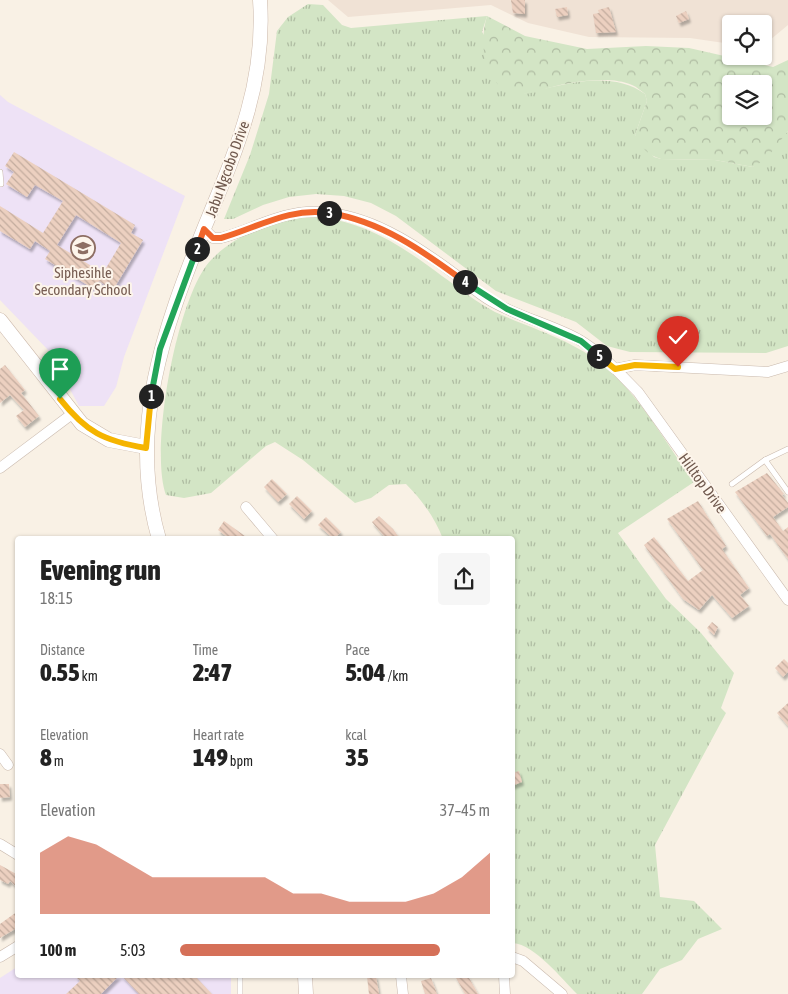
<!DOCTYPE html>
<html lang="en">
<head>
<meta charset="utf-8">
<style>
	body { margin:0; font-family:"Asap Condensed",sans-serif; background:#f6f6f6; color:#222; height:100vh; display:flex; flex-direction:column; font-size:19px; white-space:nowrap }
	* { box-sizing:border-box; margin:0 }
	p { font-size:16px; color:#767676 }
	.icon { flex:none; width:28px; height:28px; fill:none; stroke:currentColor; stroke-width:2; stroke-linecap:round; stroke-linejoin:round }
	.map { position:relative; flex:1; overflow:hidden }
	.side { position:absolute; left:15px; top:536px; width:500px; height:442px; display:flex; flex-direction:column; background:#fff; border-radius:5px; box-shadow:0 1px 4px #0004 }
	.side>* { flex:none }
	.controls { position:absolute; left:722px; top:15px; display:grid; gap:10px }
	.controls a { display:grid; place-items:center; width:50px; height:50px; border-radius:5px; background:#fff; box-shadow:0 1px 4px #0004; font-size:25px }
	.pin { position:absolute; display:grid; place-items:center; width:42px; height:42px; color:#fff; margin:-51px -21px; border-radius:50% 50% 50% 0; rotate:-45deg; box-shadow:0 0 5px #0007 }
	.pin .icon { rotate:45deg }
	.km { position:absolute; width:25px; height:25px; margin:-12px; border-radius:50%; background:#222; color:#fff; font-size:14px; line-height:25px; text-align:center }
	.round { display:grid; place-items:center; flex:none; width:52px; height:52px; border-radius:5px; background:#f6f6f6 }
	.summary { display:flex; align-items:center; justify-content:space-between; height:85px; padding:0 25px }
	h1 { font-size:28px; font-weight:800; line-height:38px }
	.figures { display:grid; grid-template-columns:repeat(3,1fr); gap:8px; height:85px; padding:5px 25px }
	.figures div { display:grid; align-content:center }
	.figures b { font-size:25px; font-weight:800 }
	.figures small { font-size:14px; font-weight:400 }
	.figures p { font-size:14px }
	.chart { height:140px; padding:10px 25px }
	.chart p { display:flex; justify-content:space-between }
	.chart svg { width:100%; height:90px; margin-top:5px; fill:#d57058; opacity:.7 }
	ul { padding:0 25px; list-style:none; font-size:16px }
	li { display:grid; grid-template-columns:80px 60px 1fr; align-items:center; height:38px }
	li i { height:12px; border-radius:6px; background:#d57058 }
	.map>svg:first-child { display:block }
	.residential { fill:#f0e2d5 }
	.education { fill:#eee2f6 }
	.grass { fill:url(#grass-tufts) }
	.forest { fill:url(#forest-crowns); fill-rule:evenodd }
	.building { fill:url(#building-back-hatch); fill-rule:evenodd; filter:url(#shadow) }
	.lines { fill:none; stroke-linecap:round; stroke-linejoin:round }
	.lane-casing { stroke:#c9b9ad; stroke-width:6 }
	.street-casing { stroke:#c9b9ad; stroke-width:11 }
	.secondary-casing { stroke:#ccb9ab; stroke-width:15 }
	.lane { stroke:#fff; stroke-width:5 }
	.street { stroke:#fff; stroke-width:10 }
	.secondary { stroke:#fff; stroke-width:14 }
	.split-1-casing { stroke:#fff; stroke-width:10 }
	.split-2-casing { stroke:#fff; stroke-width:10 }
	.split-3-casing { stroke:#fff; stroke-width:10 }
	.split-4-casing { stroke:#fff; stroke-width:10 }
	.split-5-casing { stroke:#fff; stroke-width:10 }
	.split-6-casing { stroke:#fff; stroke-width:10 }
	.split-1 { stroke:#f5b400; stroke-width:6 }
	.split-2 { stroke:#22a559; stroke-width:6 }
	.split-3 { stroke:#f0652b; stroke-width:6 }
	.split-4 { stroke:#f0652b; stroke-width:6 }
	.split-5 { stroke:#22a559; stroke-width:6 }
	.split-6 { stroke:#f5b400; stroke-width:6 }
	.labels { text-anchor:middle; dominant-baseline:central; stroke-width:4; stroke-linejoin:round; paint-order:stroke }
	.street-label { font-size:15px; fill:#6f584d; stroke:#fdf5eb }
	.education-label { font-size:15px; fill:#785e54; stroke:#fdf5eb }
</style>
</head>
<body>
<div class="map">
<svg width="788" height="994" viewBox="0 0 788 994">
	<defs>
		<pattern id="grass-tufts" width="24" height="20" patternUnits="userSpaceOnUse" patternTransform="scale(1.25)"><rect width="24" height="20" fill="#d3e5c5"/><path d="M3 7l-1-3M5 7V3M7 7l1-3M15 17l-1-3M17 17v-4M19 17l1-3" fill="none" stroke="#afbca2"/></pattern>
		<pattern id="forest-crowns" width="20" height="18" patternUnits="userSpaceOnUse" patternTransform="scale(1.25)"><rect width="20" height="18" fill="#d3e5c5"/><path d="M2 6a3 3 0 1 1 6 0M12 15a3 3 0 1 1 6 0" fill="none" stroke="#afbca2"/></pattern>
		<pattern id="building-back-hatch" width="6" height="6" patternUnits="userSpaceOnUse" patternTransform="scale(1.25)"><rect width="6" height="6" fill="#ecd0c0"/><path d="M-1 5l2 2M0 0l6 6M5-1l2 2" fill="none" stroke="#c3ac9e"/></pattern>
		<filter id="shadow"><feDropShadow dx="2" dy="3.5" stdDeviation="1" flood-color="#0004"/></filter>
	</defs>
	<rect width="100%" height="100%" fill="#f9f1e5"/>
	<!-- residential -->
	<polygon class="residential" points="328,0 788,0 788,25 764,45 764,24 731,24 731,44 690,38 589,37 528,23 491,5 348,17"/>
	<!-- education -->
	<g class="education">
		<polygon points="0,95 8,102 185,196 124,357 116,387 104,406 79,406 50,352 0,300"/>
		<polygon points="17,967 18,976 231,976 231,994 0,994 0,978"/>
	</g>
	<!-- grass -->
	<g class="grass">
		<path d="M308 4 323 5 342 25 351 28 487 16 482 32 523 94C562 85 610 69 645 94L647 101 635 135 654 157 661 159 715 160 753 167 788 131V346L766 353 630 352 607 346 576 322 496 291 396 216 371 203 344 196 316 194 289 197 263 205 233 219H224L250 155 269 94 277 31 288 17Z"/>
		<path d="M306 217C359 217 401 245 442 276 459 288 476 302 495 312 534 330 573 339 606 368 641 397 667 445 694 482L618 533 666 599 701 633 734 673 721 708 726 713 655 845 660 897 694 901 722 929 698 939 682 960 660 969 642 994H577C561 978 535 945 513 943L512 539H443C435 518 422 500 406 484L389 485 371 498 355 503 303 460 275 442 266 446 211 493 184 498 166 495C149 450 177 295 211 260 236 234 271 222 306 217Z"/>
	</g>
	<!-- forest -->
	<path class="forest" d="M487 16 525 36 587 49 646 46 689 48 773 67 788 60V131L766 159 753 167 715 160 661 159C647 155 641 147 635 135L647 101 645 94C641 91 637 87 632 85 612 76 578 81 556 86 546 88 533 94 523 94 484 94 478 44 487 16ZM731 84H764V116H731Z"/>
	<!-- building -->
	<g class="building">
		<polygon points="511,0 525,0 525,14 513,13"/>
		<polygon points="567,7 568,15 557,17 555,9"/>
		<polygon points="609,7 616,32 596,33 593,14 599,13 598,10"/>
		<polygon points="686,11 689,19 679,23 676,16"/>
		<path d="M14 152 135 225 131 233 143 240 113 290 99 281 94 289 45 259 50 251 35 241 30 249 0 231V206L43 233 63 201 35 185 27 197 6 184 14 172 5 166ZM76 215 121 243 103 273 57 245Z"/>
		<polygon points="5,365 25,390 21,393 39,416 25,427 16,416 24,410 10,395 0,403 0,369"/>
		<polygon points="767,473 784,494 782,495 788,503 788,507 773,517 783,531 788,527 788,559 770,534 767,536 735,492"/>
		<polygon points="272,479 287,494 278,502 264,487"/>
		<polygon points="297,496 312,511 304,519 289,504"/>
		<polygon points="698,501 726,546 722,549 749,588 740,595 749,606 732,618 712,595 699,610 683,599 644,545 654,537 688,581 703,570 667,519"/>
		<polygon points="379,516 393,529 400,539 380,539 384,536 372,522"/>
		<polygon points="326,517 341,532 334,539 318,525"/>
		<polygon points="224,521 249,539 230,539 218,530"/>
		<polygon points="712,622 718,627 714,635 707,628"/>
		<polygon points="784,659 788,663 788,672 783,677 775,668"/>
		<polygon points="788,703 788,726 777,713"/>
		<polygon points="519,771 522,782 512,786 512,773"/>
		<polygon points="0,784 9,784 10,797 0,798"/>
		<polygon points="0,865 18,875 18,888 10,881 8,884 0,880"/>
		<polygon points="18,911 18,933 15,929 0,938 0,924"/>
		<polygon points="75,976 119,976 101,994 66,994 80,981"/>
		<polygon points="122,976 195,976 212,994 139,994"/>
		<polygon points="367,976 376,976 379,994 369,994"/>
		<polygon points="455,976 468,976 478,994 465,994"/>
		<polygon points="431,978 437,994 425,994 421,981"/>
	</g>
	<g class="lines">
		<defs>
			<g id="lane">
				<polyline points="0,172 1,184"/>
				<polyline points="765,460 788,492"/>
				<polyline points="732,484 765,460 788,449"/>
				<polyline points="240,976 240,994"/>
			</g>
			<g id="street">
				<path d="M204 229 213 238H221C254 229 283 210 319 212 368 214 413 243 452 272 465 281 477 293 491 301 519 317 550 324 578 339 601 352 620 374 638 392L788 600"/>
				<polyline points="615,369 635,365 768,372 788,366"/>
				<polyline points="0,468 72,414"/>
				<polyline points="246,507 273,539"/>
				<polyline points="0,754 8,765"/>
				<polyline points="0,844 18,855"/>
				<polyline points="0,957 18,946"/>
				<polyline points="512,957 523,961 562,994"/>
				<polyline points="401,976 403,994"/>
				<polyline points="504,976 505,994"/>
			</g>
			<g id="secondary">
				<polyline points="0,320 82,424 109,440 146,447"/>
				<path d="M159 539C127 429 164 328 205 226 236 151 266 83 260 0"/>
				<polyline points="305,976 306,994"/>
			</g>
		</defs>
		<!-- lane casing -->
		<use href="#lane" class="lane-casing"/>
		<!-- street casing -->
		<use href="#street" class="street-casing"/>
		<!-- secondary casing -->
		<use href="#secondary" class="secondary-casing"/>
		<!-- lane -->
		<use href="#lane" class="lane"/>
		<!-- street -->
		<use href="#street" class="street"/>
		<!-- secondary -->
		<use href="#secondary" class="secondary"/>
	</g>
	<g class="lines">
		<defs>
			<path id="split-1" d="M60 399C86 432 104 441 146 448L151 396"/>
			<polyline id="split-2" points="151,396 160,349 197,249"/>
			<path id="split-3" d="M197 249 204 229 213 238H221C257 228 289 207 329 213"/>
			<path id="split-4" d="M329 213C381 221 423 251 465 282"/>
			<polyline id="split-5" points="465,282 507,309 581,341 599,356"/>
			<polyline id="split-6" points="599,356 615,369 635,365 678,367"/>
		</defs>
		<!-- split-1 casing -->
		<use href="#split-1" class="split-1-casing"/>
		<!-- split-2 casing -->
		<use href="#split-2" class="split-2-casing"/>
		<!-- split-3 casing -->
		<use href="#split-3" class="split-3-casing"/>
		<!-- split-4 casing -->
		<use href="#split-4" class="split-4-casing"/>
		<!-- split-5 casing -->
		<use href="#split-5" class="split-5-casing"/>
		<!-- split-6 casing -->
		<use href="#split-6" class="split-6-casing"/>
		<!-- split-1 -->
		<use href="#split-1" class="split-1"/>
		<!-- split-2 -->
		<use href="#split-2" class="split-2"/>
		<!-- split-3 -->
		<use href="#split-3" class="split-3"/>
		<!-- split-4 -->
		<use href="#split-4" class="split-4"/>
		<!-- split-5 -->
		<use href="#split-5" class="split-5"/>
		<!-- split-6 -->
		<use href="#split-6" class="split-6"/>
	</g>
	<!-- icons -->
	<defs>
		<symbol id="school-ring" viewBox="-11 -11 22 22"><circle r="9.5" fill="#fdf5eb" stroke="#8d6e63" stroke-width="1.5"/><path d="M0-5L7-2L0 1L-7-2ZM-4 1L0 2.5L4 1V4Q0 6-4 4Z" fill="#8d6e63"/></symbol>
	</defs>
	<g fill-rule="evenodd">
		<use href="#school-ring" x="69" y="234" width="28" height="28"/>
	</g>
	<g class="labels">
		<!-- street labels -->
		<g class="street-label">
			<text transform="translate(227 169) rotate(-70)">Jabu Ngcobo Drive</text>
			<text transform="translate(703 483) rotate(54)">Hilltop Drive</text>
		</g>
		<!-- education labels -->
		<g class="education-label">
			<text x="83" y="272">Siphesihle<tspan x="83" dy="17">Secondary School</tspan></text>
		</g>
	</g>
</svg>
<div class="controls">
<a><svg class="icon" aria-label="locate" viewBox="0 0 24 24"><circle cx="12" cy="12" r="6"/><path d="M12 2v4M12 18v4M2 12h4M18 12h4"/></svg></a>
<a><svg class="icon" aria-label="layers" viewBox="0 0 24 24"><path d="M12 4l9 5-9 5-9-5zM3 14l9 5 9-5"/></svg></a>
</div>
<div class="pin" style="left:60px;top:399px;background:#1e9e55"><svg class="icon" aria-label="arrive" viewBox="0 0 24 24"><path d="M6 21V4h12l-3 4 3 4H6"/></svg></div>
<div class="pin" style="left:678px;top:367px;background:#d93025"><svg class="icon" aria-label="check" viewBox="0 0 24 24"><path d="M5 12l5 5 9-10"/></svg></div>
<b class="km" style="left:151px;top:396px">1</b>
<b class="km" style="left:197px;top:249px">2</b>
<b class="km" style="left:329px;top:213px">3</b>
<b class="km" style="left:465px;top:282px">4</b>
<b class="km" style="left:599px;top:356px">5</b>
<section class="side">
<div class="summary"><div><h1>Evening run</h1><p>18:15</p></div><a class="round"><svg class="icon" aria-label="share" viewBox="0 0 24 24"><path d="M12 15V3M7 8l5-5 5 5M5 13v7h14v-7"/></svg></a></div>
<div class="figures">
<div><p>Distance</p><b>0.55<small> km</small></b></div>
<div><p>Time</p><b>2:47</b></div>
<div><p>Pace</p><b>5:04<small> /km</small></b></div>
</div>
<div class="figures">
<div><p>Elevation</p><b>8<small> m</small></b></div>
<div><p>Heart rate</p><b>149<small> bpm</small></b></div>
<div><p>kcal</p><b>35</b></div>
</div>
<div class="chart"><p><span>Elevation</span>37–45 m</p>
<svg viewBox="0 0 160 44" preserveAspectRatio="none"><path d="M0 44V14L10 6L20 10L30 18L40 26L50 26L60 26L70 26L80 26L90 34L100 34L110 38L120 38L130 38L140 34L150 26L160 14V44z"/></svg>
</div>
<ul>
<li><b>100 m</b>5:03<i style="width:84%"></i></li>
</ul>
</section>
</div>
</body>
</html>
